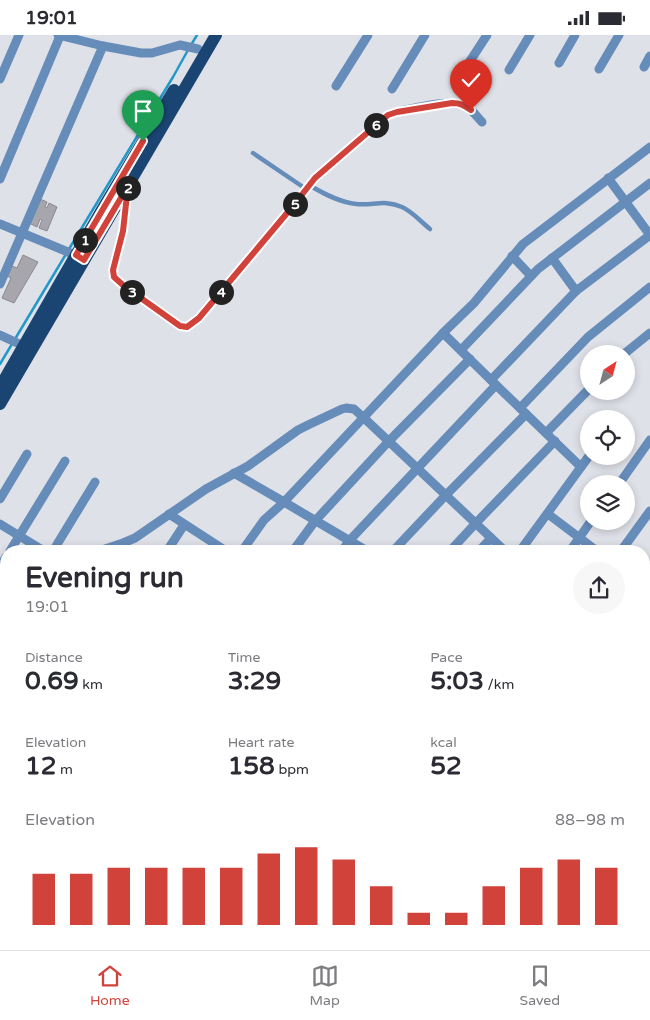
<!DOCTYPE html>
<html lang="en">
<head>
<meta charset="utf-8">
<style>
	body { margin:0; font-family:"Varela Round",sans-serif; background:#f7f7f7; color:#2b2b33; height:100vh; display:flex; flex-direction:column; font-size:19px; white-space:nowrap }
	* { box-sizing:border-box; margin:0 }
	p { font-size:16px; color:#7c7c81 }
	.icon { flex:none; width:28px; height:28px; fill:none; stroke:currentColor; stroke-width:2; stroke-linecap:round; stroke-linejoin:round }
	.map { position:relative; flex:1; overflow:hidden }
	.drawer { position:absolute; left:0px; top:510px; width:650px; height:405px; display:flex; flex-direction:column; background:#fff; border-radius:20px 20px 0 0; box-shadow:0 2px 8px #0003 }
	.drawer>* { flex:none }
	.needle { width:32px; rotate:36deg }
	.fabs { position:absolute; left:580px; top:310px; display:grid; gap:10px }
	.fabs a { display:grid; place-items:center; width:55px; height:55px; border-radius:50%; background:#fff; box-shadow:0 2px 8px #0003; font-size:25px }
	.pin { position:absolute; display:grid; place-items:center; width:42px; height:42px; color:#fff; margin:-51px -21px; border-radius:50% 50% 50% 0; rotate:-45deg; box-shadow:0 0 5px #0007 }
	.pin .icon { rotate:45deg }
	.km { position:absolute; width:25px; height:25px; margin:-12px; border-radius:50%; background:#222; color:#fff; font-size:14px; line-height:25px; text-align:center }
	.round { display:grid; place-items:center; flex:none; width:52px; height:52px; border-radius:26px; background:#f7f7f7 }
	.overview { display:flex; align-items:center; justify-content:space-between; height:85px; padding:0 25px }
	h1 { font-size:28px; font-weight:700; line-height:38px }
	.stats { display:grid; grid-template-columns:repeat(3,1fr); gap:8px; height:85px; padding:5px 25px }
	.stats div { display:grid; align-content:center }
	.stats b { font-size:25px; font-weight:700 }
	.stats small { font-size:14px; font-weight:400 }
	.stats p { font-size:14px }
	.chart { height:140px; padding:10px 25px }
	.chart p { display:flex; justify-content:space-between }
	.chart svg { width:100%; height:90px; margin-top:5px; stroke:#d1423b; stroke-width:6 }
	.status { display:flex; justify-content:space-between; align-items:center; height:35px; padding:0 25px; background:#fff; direction:ltr }
	.status svg { height:14px; fill:currentColor }
	.tab-bar { display:flex; justify-content:space-around; align-items:center; height:70px; border-top:1px solid #e1e1e2; background:#fff; font-size:14px; color:#7c7c81 }
	.tab-bar a { display:grid; justify-items:center; gap:2px }
	.tab-bar .current { color:#d1423b }
	.map>svg:first-child { display:block }
	.lines { fill:none; stroke-linecap:round; stroke-linejoin:round }
	.stream { stroke:#2499c9; stroke-width:2.5 }
	.river { stroke:#2499c9; stroke-width:14 }
	.building { fill:#a8a6ad; stroke:#8a898f }
	.service { stroke:#668cba; stroke-width:4.5 }
	.minor { stroke:#668cba; stroke-width:9 }
	.primary { stroke:#1a4472; stroke-width:12 }
	.route-casing { stroke:#fff; stroke-width:10 }
	.route { stroke:#d1423b; stroke-width:6 }
</style>
</head>
<body>
<div class="status"><b>19:01</b><svg viewBox="0 0 49 12"><path d="M0 12V9h3v3zM5 12V6h3v6zM10 12V3h3v9zM15 12V0h3v12zM26 1h20v11H26zM47 4h2v5h-2z"/></svg></div>
<div class="map">
<svg width="650" height="915" viewBox="0 0 650 915">
	<rect width="100%" height="100%" fill="#dfe1e8"/>
	<g class="lines">
		<!-- stream -->
		<g class="stream">
			<polyline points="191,10 197,0"/>
			<polyline points="69,214 173,42 188,15"/>
			<polyline points="15,304 66,219"/>
			<polyline points="0,329 12,309"/>
		</g>
		<!-- river -->
		<g class="river">
			<polyline points="644,830 650,826"/>
			<polyline points="527,915 533,909"/>
		</g>
	</g>
	<!-- building -->
	<g class="building">
		<polygon points="40,164 47,167 45,172 47,173 49,168 57,172 47,196 39,193 42,185 40,184 37,192 29,188"/>
		<polygon points="23,220 38,227 14,268 2,263 11,243 7,241 12,231 17,233"/>
	</g>
	<g class="lines">
		<!-- service -->
		<g class="service">
			<polyline points="253,118 306,154"/>
			<path d="M309 150C324 159 339 167 356 169 373 171 384 164 402 172 413 177 421 187 430 194"/>
		</g>
		<!-- minor -->
		<g class="minor">
			<polyline points="58,0 103,11 141,18 152,18 180,10 198,14"/>
			<polyline points="559,28 575,0"/>
			<polyline points="644,32 650,21"/>
			<polyline points="599,34 619,0"/>
			<polyline points="509,35 530,0"/>
			<polyline points="0,44 19,0"/>
			<polyline points="457,46 487,0"/>
			<polyline points="336,51 368,0"/>
			<polyline points="392,54 425,0"/>
			<polyline points="608,143 650,200"/>
			<polyline points="0,144 60,1"/>
			<path d="M127 156 123 196 113 235 114 242 124 251 180 291 187 292 199 283 293 171 315 143 388 80C402 75 452 63 465 71 472 74 477 82 482 87"/>
			<polyline points="0,189 80,222"/>
			<polyline points="512,221 531,241"/>
			<polyline points="552,223 576,256"/>
			<polyline points="0,249 103,11"/>
			<polyline points="443,298 496,350 581,432"/>
			<polyline points="0,300 24,311"/>
			<polyline points="461,315 538,234 650,148"/>
			<polyline points="624,319 650,298"/>
			<polyline points="491,345 576,256 650,200"/>
			<polyline points="520,373 588,302 650,252"/>
			<polyline points="546,398 589,354"/>
			<polyline points="234,438 284,467 367,516"/>
			<polyline points="619,449 650,405"/>
			<polyline points="0,464 27,419"/>
			<polyline points="169,479 226,516"/>
			<polyline points="548,479 597,516"/>
			<polyline points="0,489 44,516"/>
			<polyline points="10,516 65,426"/>
			<polyline points="53,516 95,447"/>
			<polyline points="99,516 123,508 135,503 206,454 248,431 298,395 308,390 342,374 346,373 354,374 364,383 505,516"/>
			<polyline points="167,516 184,490"/>
			<polyline points="242,516 264,485 284,467 443,298 474,268 523,209 650,112"/>
			<polyline points="293,516 315,486 388,407 470,324"/>
			<polyline points="342,516 349,506 496,350"/>
			<polyline points="393,516 445,461 526,379"/>
			<polyline points="450,516 475,489 555,406"/>
			<polyline points="479,516 491,503"/>
			<polyline points="520,516 589,421"/>
			<polyline points="570,516 591,486"/>
			<polyline points="621,516 650,476"/>
			<polyline points="0,532 6,522"/>
			<polyline points="644,548 650,539"/>
			<polyline points="644,552 650,557"/>
			<polyline points="0,613 6,609"/>
			<polyline points="0,622 6,626"/>
			<polyline points="644,624 650,620"/>
			<polyline points="644,632 650,634"/>
			<polyline points="0,643 6,647"/>
			<polyline points="0,713 6,708"/>
			<polyline points="644,713 650,709"/>
			<polyline points="0,766 6,761"/>
			<polyline points="0,819 6,813"/>
			<polyline points="0,856 6,859"/>
			<polyline points="0,886 6,881"/>
			<polyline points="644,896 650,901"/>
			<polyline points="99,909 110,915"/>
			<polyline points="253,909 253,915"/>
			<polyline points="393,909 394,909"/>
			<polyline points="202,910 202,909"/>
			<polyline points="46,915 54,909"/>
			<polyline points="443,915 447,909"/>
		</g>
		<!-- primary -->
		<g class="primary">
			<polyline points="0,352 103,173 174,55"/>
			<polyline points="0,369 216,0"/>
		</g>
	</g>
	<g class="lines">
		<defs>
			<path id="route" d="M143 106 76 220 84 225 128 151 123 196 113 235 114 242 124 251 180 291 187 292 199 283 293 171 315 143 388 80 397 77 452 68C460 68 464 70 471 75"/>
		</defs>
		<!-- route casing -->
		<use href="#route" class="route-casing"/>
		<!-- route -->
		<use href="#route" class="route"/>
	</g>
</svg>
<div class="fabs">
<a><svg class="needle" viewBox="-14 -14 28 28"><path d="M0-13l5 13h-10z" fill="#e53935"/><path d="M0 13l5-13h-10z" fill="#7c7c81"/></svg></a>
<a><svg class="icon" aria-label="locate" viewBox="0 0 24 24"><circle cx="12" cy="12" r="6"/><path d="M12 2v4M12 18v4M2 12h4M18 12h4"/></svg></a>
<a><svg class="icon" aria-label="layers" viewBox="0 0 24 24"><path d="M12 4l9 5-9 5-9-5zM3 14l9 5 9-5"/></svg></a>
</div>
<div class="pin" style="left:143px;top:106px;background:#1e9e55"><svg class="icon" aria-label="arrive" viewBox="0 0 24 24"><path d="M6 21V4h12l-3 4 3 4H6"/></svg></div>
<div class="pin" style="left:471px;top:75px;background:#d93025"><svg class="icon" aria-label="check" viewBox="0 0 24 24"><path d="M5 12l5 5 9-10"/></svg></div>
<b class="km" style="left:85px;top:205px">1</b>
<b class="km" style="left:128px;top:153px">2</b>
<b class="km" style="left:132px;top:257px">3</b>
<b class="km" style="left:221px;top:257px">4</b>
<b class="km" style="left:295px;top:169px">5</b>
<b class="km" style="left:376px;top:90px">6</b>
<section class="drawer">
<div class="overview"><div><h1>Evening run</h1><p>19:01</p></div><a class="round"><svg class="icon" aria-label="share" viewBox="0 0 24 24"><path d="M12 15V3M7 8l5-5 5 5M5 13v7h14v-7"/></svg></a></div>
<div class="stats">
<div><p>Distance</p><b>0.69<small> km</small></b></div>
<div><p>Time</p><b>3:29</b></div>
<div><p>Pace</p><b>5:03<small> /km</small></b></div>
</div>
<div class="stats">
<div><p>Elevation</p><b>12<small> m</small></b></div>
<div><p>Heart rate</p><b>158<small> bpm</small></b></div>
<div><p>kcal</p><b>52</b></div>
</div>
<div class="chart"><p><span>Elevation</span>88–98 m</p>
<svg viewBox="0 0 160 44" preserveAspectRatio="none"><path d="M5 44V19M15 44V19M25 44V16M35 44V16M45 44V16M55 44V16M65 44V9M75 44V6M85 44V12M95 44V25M105 44V38M115 44V38M125 44V25M135 44V16M145 44V12M155 44V16"/></svg>
</div>
</section>
</div>
<nav class="tab-bar">
<a class="current"><svg class="icon" aria-label="home" viewBox="0 0 24 24"><path d="M3 11l9-7 9 7M6 9v11h12V9"/></svg>Home</a>
<a><svg class="icon" aria-label="map" viewBox="0 0 24 24"><path d="M3 6l6-2 6 2 6-2v14l-6 2-6-2-6 2zM9 4v14M15 6v14"/></svg>Map</a>
<a><svg class="icon" aria-label="saved" viewBox="0 0 24 24"><path d="M7 4h10v16l-5-4-5 4z"/></svg>Saved</a>
</nav>
</body>
</html>
